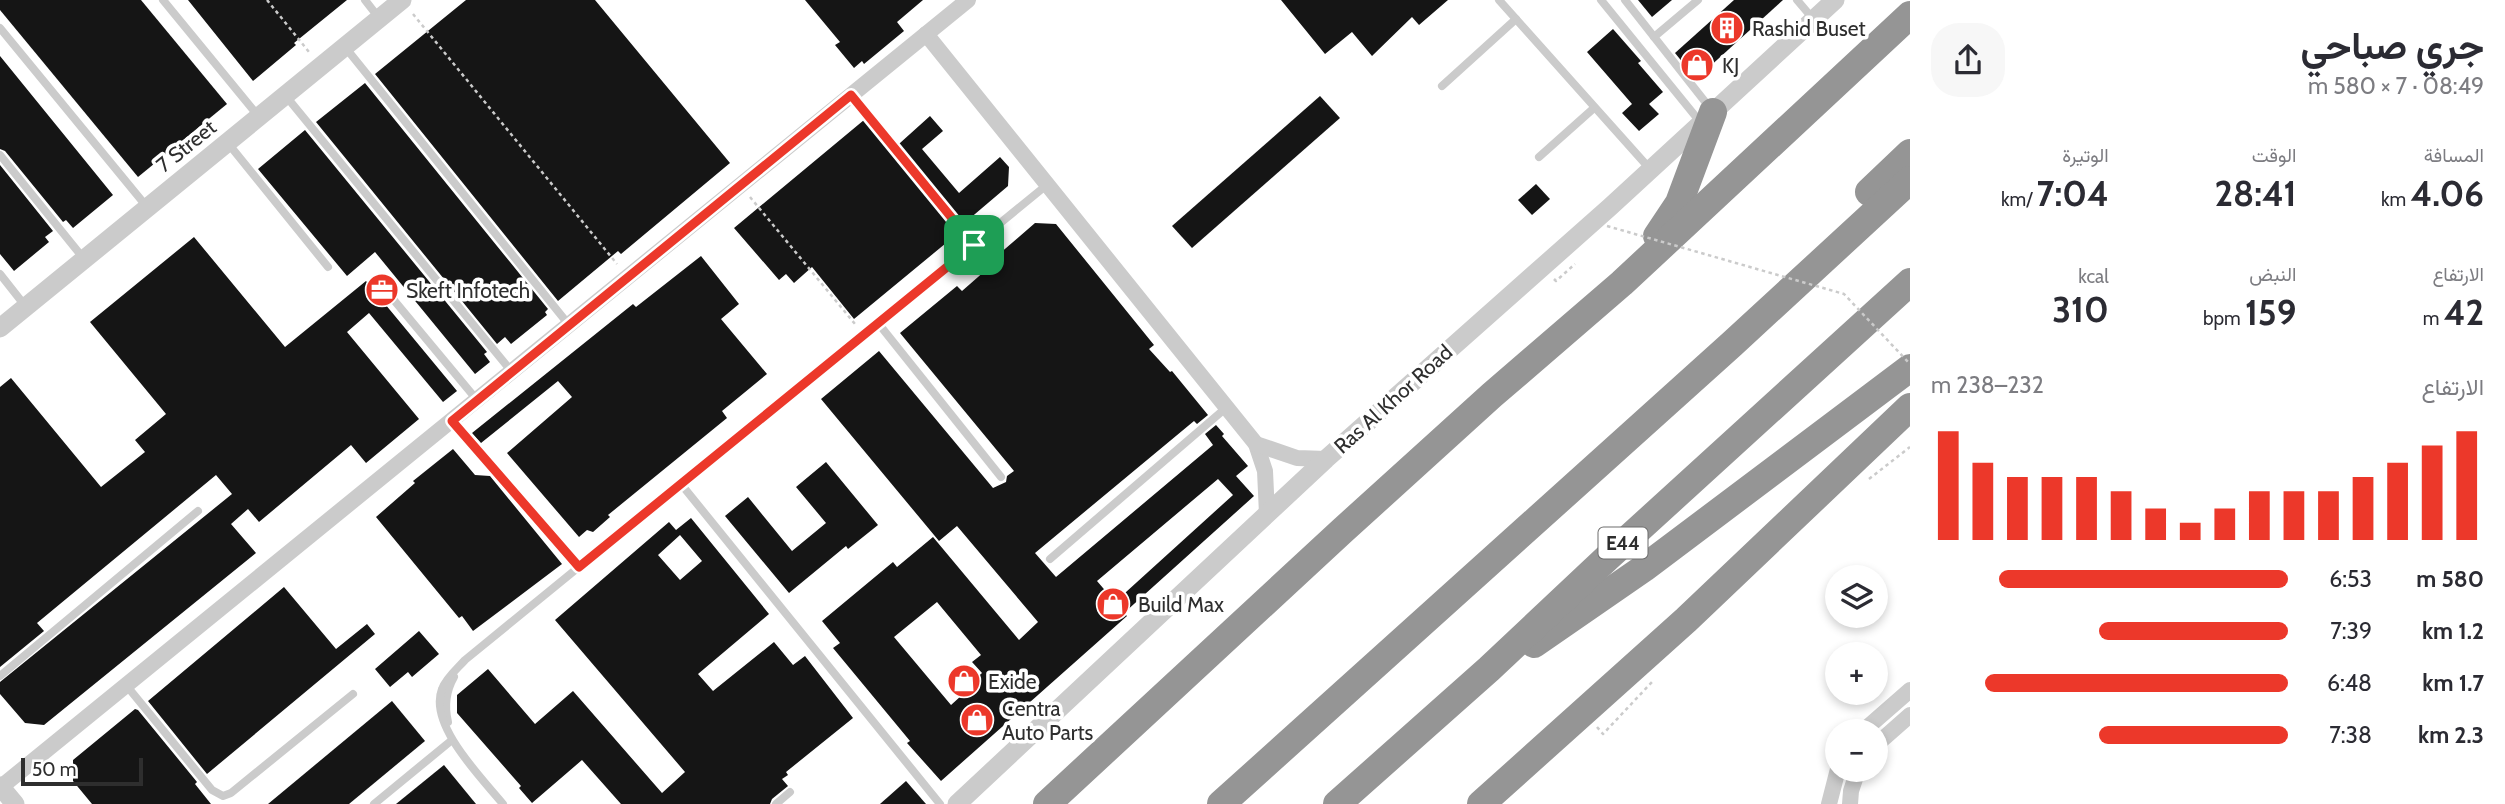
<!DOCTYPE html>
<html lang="ar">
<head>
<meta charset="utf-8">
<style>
	body { margin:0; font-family:Cabin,Vazirmatn,sans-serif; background:#f7f7f7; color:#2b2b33; direction:rtl; height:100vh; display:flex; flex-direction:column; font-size:26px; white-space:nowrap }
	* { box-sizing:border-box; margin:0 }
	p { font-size:23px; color:#7c7c81 }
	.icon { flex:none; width:38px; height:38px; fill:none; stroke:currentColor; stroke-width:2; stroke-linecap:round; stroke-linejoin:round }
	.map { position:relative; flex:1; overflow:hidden; direction:ltr }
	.side { display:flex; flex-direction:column; background:#fff; width:595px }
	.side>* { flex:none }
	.controls { position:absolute; left:1825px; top:565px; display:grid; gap:14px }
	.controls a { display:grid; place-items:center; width:63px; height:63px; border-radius:50%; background:#fff; box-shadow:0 4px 10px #0003; font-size:35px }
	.scale { position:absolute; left:21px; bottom:18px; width:122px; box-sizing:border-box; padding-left:7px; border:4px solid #2e2e2e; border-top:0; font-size:19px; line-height:24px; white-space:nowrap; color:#2e2e2e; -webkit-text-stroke:5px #fff; paint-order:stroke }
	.pin { position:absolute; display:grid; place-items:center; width:60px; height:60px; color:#fff; margin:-30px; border-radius:14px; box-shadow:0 4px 10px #0006 }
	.round { display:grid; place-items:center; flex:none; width:74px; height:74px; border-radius:28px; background:#f7f7f7 }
	.overview { display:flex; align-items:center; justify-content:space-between; height:119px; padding:0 21px }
	h1 { font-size:38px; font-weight:700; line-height:52px }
	.stats { display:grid; grid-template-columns:repeat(3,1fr); gap:10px; height:119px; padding:7px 21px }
	.stats div { display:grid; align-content:center }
	.stats b { font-size:35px; font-weight:700 }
	.stats small { font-size:19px; font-weight:400 }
	.stats p { font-size:19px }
	.chart { height:196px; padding:14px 21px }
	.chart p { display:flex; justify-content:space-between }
	.chart svg { width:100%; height:126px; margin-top:7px; stroke:#ec382a; stroke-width:6 }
	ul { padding:0 21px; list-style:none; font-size:23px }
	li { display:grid; grid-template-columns:112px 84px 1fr; align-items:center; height:52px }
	li i { height:18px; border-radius:9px; background:#ec382a }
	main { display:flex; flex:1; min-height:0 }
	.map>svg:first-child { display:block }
	.building { fill:#151515; fill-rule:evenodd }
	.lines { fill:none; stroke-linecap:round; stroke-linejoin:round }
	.path { stroke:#cbcbcb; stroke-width:2.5; stroke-dasharray:3.5 3.5; stroke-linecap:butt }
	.service { stroke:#cbcbcb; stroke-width:8 }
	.minor { stroke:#cbcbcb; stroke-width:16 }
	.tertiary { stroke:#cbcbcb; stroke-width:19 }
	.motorway { stroke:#959595; stroke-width:28 }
	.path-bridge { stroke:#cbcbcb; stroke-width:2.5; stroke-dasharray:3.5 3.5; stroke-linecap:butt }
	.route-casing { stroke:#fff; stroke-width:14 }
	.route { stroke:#ec382a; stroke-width:9 }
	.labels { text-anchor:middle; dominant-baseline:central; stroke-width:7; stroke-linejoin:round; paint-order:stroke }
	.shield { fill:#fff; stroke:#6d6d6d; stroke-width:2 }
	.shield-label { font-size:19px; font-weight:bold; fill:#2e2e2e }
	.poi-label { font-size:21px; fill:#2e2e2e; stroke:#fff; text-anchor:start }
	.street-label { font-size:21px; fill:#2e2e2e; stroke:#fff }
</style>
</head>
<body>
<main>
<section class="side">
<div class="overview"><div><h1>جري صباحي</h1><p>08:49 · 7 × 580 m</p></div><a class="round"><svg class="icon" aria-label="share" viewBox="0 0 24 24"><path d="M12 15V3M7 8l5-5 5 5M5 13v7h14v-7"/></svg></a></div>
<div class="stats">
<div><p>المسافة</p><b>4.06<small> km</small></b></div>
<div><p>الوقت</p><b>28:41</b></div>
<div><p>الوتيرة</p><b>7:04<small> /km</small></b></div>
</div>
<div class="stats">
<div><p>الارتفاع</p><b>42<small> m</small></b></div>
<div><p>النبض</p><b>159<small> bpm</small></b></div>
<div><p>kcal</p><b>310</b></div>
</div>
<div class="chart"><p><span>الارتفاع</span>232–238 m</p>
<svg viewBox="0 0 160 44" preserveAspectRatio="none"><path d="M5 44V6M15 44V17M25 44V22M35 44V22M45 44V22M55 44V27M65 44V33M75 44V38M85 44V33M95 44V27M105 44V27M115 44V27M125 44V22M135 44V17M145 44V11M155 44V6"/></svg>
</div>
<ul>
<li><b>580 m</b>6:53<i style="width:81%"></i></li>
<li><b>1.2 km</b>7:39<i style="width:53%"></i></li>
<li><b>1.7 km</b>6:48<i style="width:85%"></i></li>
<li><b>2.3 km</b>7:38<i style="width:53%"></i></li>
</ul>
</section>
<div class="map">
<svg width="1910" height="804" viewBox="0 0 1910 804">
	<rect width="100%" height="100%" fill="#fff"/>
	<!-- building -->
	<g class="building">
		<polygon points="0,0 141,0 227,104 138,177 0,10"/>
		<polygon points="188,0 347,0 294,43 296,45 253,81"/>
		<polygon points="466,0 595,0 730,163 621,254 618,251 558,301 375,74"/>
		<polygon points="805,0 923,0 897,22 904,31 864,64 862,61 854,68 835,45 840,42"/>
		<polygon points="1281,0 1448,0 1419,25 1412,17 1372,56 1352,32 1325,54"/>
		<polygon points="1638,0 1672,0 1652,17"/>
		<polygon points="1734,0 1783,0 1696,79 1675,53"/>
		<polygon points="1613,29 1641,61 1638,63 1663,92 1649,104 1659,114 1639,131 1622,113 1632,104 1587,52"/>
		<polygon points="0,56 113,195 73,228 66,220 63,222 5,151 0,149"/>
		<polygon points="365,83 548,309 545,312 547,315 511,344 505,337 497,344 316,122"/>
		<polygon points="1320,96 1340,118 1192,248 1172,226"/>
		<polygon points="930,116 943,131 922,149 959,193 1000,157 1009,167 1008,186 955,231 957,234 854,319 812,267 794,283 786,274 779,280 734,228 864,120 890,152"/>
		<polygon points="305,130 487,352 484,354 490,362 475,374 375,252 347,276 258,169"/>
		<polygon points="0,165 53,231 45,237 49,242 14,271 0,254"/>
		<polygon points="1536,184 1550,199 1532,215 1518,200"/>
		<path d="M1035 223 1056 224 1154 345 1149 349 1170 372 1172 371 1208 415 1197 424 1194 421 1035 553 1056 577 1213 445 1205 434 1216 425 1224 434 1222 436 1248 466 1236 476 1254 496 1124 613 1127 616 941 781 907 743 910 741 833 648 840 643 822 621 893 562 897 567 933 537 1019 640 1038 622 957 526 939 541 821 399 879 351 993 488 1006 482 1007 476 1014 471 900 333 957 286 962 291 986 270 984 267ZM1218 479 1233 495 1115 602 1097 581ZM937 602 981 655 972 662 982 673 970 684 972 686 951 705 894 637Z"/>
		<polygon points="194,237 285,347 366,281 457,391 443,402 369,313 347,332 419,419 366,463 351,445 259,522 248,509 231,524 256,553 44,725 25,723 0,694 0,682 232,494 216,475 37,623 44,631 0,667 0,387 11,378 101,487 145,452 135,440 166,414 90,322"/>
		<polygon points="701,256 739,304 721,319 767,374 722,411 727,418 608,515 610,517 593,532 587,530 579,537 507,453 572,397 558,381 481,443 472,433 633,304 636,307"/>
		<polygon points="453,449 475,475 490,476 562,564 473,631 462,616 459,618 376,517 415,483 413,481"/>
		<polygon points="826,462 878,525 848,549 846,546 789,593 725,516 748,497 792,551 826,523 796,487"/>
		<path d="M691 518 769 614 698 674 713 691 774 642 793 665 805 656 853 718 786 772 788 775 782 779 788 786 772 799 770 804H621L582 760 532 803 519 788 521 786 457 713V695L488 669 535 724 573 691 662 793 685 772 555 620 669 522 676 530ZM680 535 702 561 680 580 658 555Z"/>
		<polygon points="284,587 336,649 367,624 375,634 207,774 148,701"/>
		<polygon points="419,631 439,654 412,677 408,672 390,687 375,669"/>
		<polygon points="392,701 425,741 349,804 268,804"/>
		<polygon points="135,709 138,710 197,782 195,784 211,804 92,804 73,781 73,760"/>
		<polygon points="444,765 476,804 396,804"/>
		<polygon points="906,781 926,804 880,804"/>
	</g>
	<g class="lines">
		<!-- path -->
		<g class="path">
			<polyline points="267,0 309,52"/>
			<polyline points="413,14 617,264"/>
			<polyline points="860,107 967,237"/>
			<polyline points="750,197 855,324"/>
			<polyline points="1554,279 1556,281 1575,264"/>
			<polyline points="1869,479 1910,447"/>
			<polyline points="1597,727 1603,734 1652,682"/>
		</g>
		<!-- service -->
		<g class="service">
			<polyline points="163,0 259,117"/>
			<polyline points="365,0 379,18"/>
			<polyline points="1499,0 1650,169"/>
			<polyline points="1601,0 1701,123"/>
			<polyline points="1625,0 1710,108"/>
			<polyline points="1797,0 1814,20"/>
			<polyline points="0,28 147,207"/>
			<polyline points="1654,37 1698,0"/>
			<polyline points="345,47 569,325"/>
			<polyline points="1442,86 1516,19"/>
			<polyline points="285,95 512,372"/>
			<polyline points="227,142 328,267"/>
			<polyline points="0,155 84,259"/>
			<polyline points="1539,157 1594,108"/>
			<polyline points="0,274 26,307"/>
			<polyline points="388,293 477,400"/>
			<polyline points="878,323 1001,477"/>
			<polyline points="452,421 579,567"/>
			<polyline points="681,484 940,804"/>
			<polyline points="1050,559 1227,407"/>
			<polyline points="0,676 198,511"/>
			<polyline points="126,685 212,790 223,796 231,793 353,694"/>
			<path d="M448 722C444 705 446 691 454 677"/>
			<polyline points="374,804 452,740"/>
			<path d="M503 804C482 778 428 725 442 689 446 678 457 669 465 660L1048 184"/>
			<polyline points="776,804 790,792"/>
		</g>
		<!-- minor -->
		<g class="minor">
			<polyline points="926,34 1256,444 1265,471 1267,514"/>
			<polyline points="1256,444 1297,458 1326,459"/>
			<polyline points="1862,732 1910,690"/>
			<polyline points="1876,745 1910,715"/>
			<polyline points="1,787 968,0"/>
			<polyline points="1829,804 1838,769"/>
			<polyline points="1850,804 1851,791 1858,770"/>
		</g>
		<!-- tertiary -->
		<g class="tertiary">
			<polyline points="0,328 402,0"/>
			<polyline points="0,786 15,804"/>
			<polyline points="957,804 1326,459 1610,207 1835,0"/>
		</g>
		<!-- motorway -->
		<g class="motorway">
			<polyline points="1869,192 1910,153"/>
			<polyline points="1657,236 1679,203 1713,112"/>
			<polyline points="1534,644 1644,568 1910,368"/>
			<polyline points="1047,804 1342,531 1492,395 1622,283 1910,15"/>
			<polyline points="1221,804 1732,344 1910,180"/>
			<polyline points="1337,804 1489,669 1607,558 1910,282"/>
			<polyline points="1481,804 1686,620 1910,407"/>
		</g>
		<!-- path-bridge -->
		<polyline class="path-bridge" points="1607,226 1844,294 1910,364"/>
	</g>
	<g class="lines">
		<defs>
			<polygon id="route" points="851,95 974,245 579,567 452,421"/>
		</defs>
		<!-- route casing -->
		<use href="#route" class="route-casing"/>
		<!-- route -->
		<use href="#route" class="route"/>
	</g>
	<!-- icons -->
	<defs>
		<symbol id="building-disc" viewBox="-11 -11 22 22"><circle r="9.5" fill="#ec382a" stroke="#fff"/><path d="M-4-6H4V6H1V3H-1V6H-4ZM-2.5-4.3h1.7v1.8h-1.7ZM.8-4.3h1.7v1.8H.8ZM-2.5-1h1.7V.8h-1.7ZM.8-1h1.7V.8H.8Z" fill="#fff"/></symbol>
		<symbol id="shop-disc" viewBox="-11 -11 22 22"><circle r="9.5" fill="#ec382a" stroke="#fff"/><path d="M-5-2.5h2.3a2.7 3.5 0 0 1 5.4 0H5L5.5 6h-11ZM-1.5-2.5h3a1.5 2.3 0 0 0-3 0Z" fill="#fff"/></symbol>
		<symbol id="office-disc" viewBox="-11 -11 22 22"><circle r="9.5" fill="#ec382a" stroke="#fff"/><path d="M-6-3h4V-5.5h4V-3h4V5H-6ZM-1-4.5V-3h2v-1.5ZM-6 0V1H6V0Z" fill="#fff"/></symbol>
	</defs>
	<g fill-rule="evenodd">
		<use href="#building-disc" x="1708" y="9" width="38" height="38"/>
		<use href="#shop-disc" x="1678" y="46" width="38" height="38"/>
		<use href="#office-disc" x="363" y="271" width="38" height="38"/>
		<use href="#shop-disc" x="1094" y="585" width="38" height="38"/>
		<use href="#shop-disc" x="945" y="662" width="38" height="38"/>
		<use href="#shop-disc" x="958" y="701" width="38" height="38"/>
	</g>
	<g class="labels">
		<!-- shield labels -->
		<rect class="shield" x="1598.5" y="527.5" width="49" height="31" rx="5"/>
		<g class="shield-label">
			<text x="1623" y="543">E44</text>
		</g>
		<!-- poi labels -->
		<g class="poi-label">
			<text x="1752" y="28">Rashid Buset</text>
			<text x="1722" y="65">KJ</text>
			<text x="406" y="290">Skeft Infotech</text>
			<text x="1138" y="604">Build Max</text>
			<text x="988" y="681">Exide</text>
			<text x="1002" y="708">Centra<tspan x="1002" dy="24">Auto Parts</tspan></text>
		</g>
		<!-- street labels -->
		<g class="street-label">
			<text transform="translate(186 146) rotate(-39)">7 Street</text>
			<text transform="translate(1393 399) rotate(-42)">Ras Al Khor Road</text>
		</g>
	</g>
</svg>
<div class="controls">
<a><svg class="icon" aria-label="layers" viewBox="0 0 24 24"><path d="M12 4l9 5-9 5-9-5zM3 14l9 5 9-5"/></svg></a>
<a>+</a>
<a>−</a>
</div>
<div class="scale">50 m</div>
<div class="pin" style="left:974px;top:245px;background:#1e9e55"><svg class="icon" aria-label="arrive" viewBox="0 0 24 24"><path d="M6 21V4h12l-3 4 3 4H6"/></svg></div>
</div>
</main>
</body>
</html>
